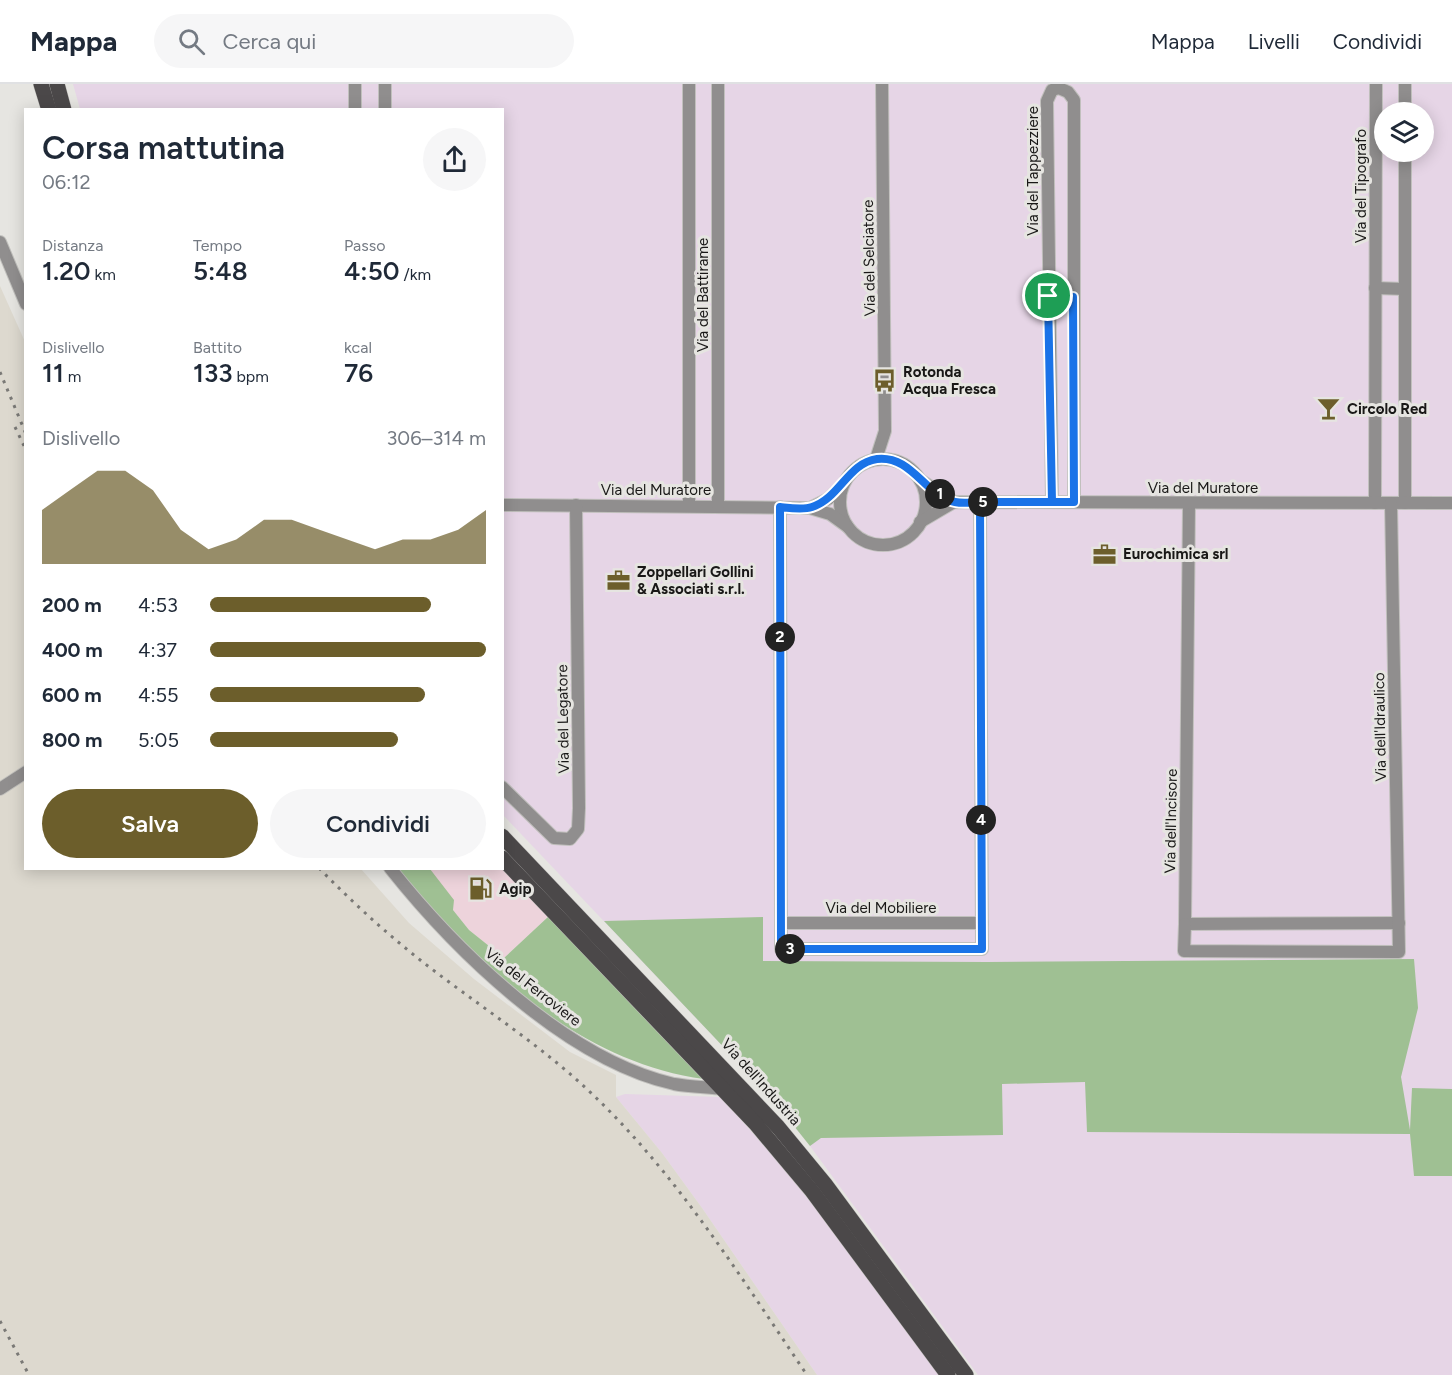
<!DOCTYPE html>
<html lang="it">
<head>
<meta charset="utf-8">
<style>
	body { margin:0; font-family:Figtree,sans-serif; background:#f6f6f7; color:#1f2937; height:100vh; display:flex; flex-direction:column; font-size:22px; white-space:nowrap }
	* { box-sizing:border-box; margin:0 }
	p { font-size:20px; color:#747a83 }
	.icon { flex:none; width:33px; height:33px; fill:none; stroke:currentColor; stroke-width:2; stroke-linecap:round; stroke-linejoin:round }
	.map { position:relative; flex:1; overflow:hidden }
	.panel { position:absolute; left:24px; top:24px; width:480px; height:762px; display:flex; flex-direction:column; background:#fff; border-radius:0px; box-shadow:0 3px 15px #0003 }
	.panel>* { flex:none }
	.fabs { position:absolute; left:1374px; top:18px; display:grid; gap:12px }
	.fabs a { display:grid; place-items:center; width:60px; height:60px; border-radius:50%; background:#fff; box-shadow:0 3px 15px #0003; font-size:30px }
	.pin { position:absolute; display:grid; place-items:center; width:51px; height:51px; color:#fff; margin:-26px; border:3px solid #fff; border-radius:50%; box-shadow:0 2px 6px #0007 }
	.km { position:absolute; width:30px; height:30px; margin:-15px; border-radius:50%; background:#222; color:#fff; font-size:16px; line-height:30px; text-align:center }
	.round { display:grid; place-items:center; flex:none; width:63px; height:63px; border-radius:32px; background:#f6f6f7 }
	.head { display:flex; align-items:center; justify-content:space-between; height:102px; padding:0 18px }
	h1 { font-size:33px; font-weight:600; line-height:45px }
	.metrics { display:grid; grid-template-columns:repeat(3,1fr); gap:9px; height:102px; padding:6px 18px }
	.metrics div { display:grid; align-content:center }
	.metrics b { font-size:26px; font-weight:600 }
	.metrics small { font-size:16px; font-weight:400 }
	.metrics p { font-size:16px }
	.chart { height:168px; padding:12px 18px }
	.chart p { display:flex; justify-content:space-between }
	.chart svg { width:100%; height:108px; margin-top:6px; fill:#6c5e2b; opacity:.7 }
	.cta { display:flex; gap:12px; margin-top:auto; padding:12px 18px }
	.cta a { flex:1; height:69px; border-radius:36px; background:#6c5e2b; color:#fff; font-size:24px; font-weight:600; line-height:69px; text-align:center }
	.cta a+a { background:#f6f6f7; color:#1f2937 }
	ul { padding:0 18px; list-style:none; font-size:20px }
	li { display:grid; grid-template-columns:96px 72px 1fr; align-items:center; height:45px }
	li i { height:15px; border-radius:8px; background:#6c5e2b }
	header { display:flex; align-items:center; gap:36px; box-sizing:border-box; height:84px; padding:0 30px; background:#fff; border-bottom:2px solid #e0e1e3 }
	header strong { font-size:28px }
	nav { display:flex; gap:33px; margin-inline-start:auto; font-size:21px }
	.search { width:420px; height:54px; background:#f6f6f7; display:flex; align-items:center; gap:15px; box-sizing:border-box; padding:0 21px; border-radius:33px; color:#747a83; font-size:22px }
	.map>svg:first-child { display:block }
	.commercial { fill:#edd3db }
	.industrial { fill:#e6d5e6; fill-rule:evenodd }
	.built { fill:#ddd9cf }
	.green { fill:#9fc093 }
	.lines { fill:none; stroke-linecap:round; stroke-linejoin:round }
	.street-casing { stroke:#c1c0bd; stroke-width:14 }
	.primary-casing { stroke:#c1c0bd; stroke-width:16 }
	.street { stroke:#908e8e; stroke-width:12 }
	.primary { stroke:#4b4849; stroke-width:15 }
	.rail { stroke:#7a7976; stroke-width:3; stroke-dasharray:3 6; stroke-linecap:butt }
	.route-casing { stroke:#fff; stroke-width:12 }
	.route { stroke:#1a73e8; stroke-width:8 }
	.labels { text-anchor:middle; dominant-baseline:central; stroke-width:6; stroke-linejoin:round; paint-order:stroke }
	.street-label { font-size:15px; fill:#191817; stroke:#e6e5e1 }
	.poi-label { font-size:15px; font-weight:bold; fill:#191817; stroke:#e6e5e1; text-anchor:start }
</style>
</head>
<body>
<header>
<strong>Mappa</strong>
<div class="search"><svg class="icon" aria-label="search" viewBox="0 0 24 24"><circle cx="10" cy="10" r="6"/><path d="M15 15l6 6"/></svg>Cerca qui</div>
<nav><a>Mappa</a><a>Livelli</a><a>Condividi</a></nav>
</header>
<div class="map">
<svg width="1452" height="1291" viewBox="0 0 1452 1291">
	<rect width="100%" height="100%" fill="#e6e5e1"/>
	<!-- commercial -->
	<polygon class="commercial" points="502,784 549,832 504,874 469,846 453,826 430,785"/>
	<!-- industrial -->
	<g class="industrial">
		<path d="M73 0H1452V1291H978L810 1062 770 1012 503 731 502 26 80 25ZM1384 28H1424V68H1384Z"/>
		<polygon points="625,1010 721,1013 781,1081 837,1151 939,1291 817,1291 702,1124 662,1069 616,1013"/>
	</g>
	<!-- built -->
	<polygon class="built" points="0,202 26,260 26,784 361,785 409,839 474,895 570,968 616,991 616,1013 662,1069 702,1124 817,1291 0,1291"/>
	<!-- green -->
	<g class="green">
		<path d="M398 785H430L454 816 453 826 469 846 504 874 549 832 704 995C577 978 476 880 398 785Z"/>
		<polygon points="763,833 763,877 987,878 1414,875 1418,924 1401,993 1410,1046 1412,1004 1452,1005 1452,1092 1414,1092 1410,1050 1087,1048 1085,998 1002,1000 1003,1051 821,1054 810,1062 770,1012 604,837"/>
	</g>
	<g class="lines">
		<defs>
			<g id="street">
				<polyline points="355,0 355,26"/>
				<polyline points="689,0 689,421"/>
				<polyline points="385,26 385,0"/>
				<polyline points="1405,28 1405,0"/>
				<polyline points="0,158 26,220"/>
				<polyline points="1375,204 1405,205"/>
				<polyline points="1048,212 1073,213"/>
				<polyline points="876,375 885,347 882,0"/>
				<circle cx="883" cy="418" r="43"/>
				<polyline points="920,396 954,418"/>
				<polyline points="1052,418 1047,17 1052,6 1059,4 1068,8 1074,16 1074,418"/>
				<polyline points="1189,419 1185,840 1399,839"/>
				<polyline points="1375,419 1376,0"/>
				<polyline points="1405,419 1405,68"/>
				<polyline points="502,421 810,424 830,430 848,443"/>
				<polyline points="718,422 718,0"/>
				<polyline points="780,423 781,839 982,839"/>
				<polyline points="810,424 828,415 843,401"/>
				<polyline points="920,438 954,418 1452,419"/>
				<polyline points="502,703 554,754 570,755 578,745 579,724 576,421"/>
				<polyline points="0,705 26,688"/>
				<path d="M390 784C456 867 567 976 674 1000 690 1003 707 1003 724 1005"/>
				<polyline points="781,839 781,865 982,865 980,418"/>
				<polyline points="1185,840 1184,867 1399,868 1391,419"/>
			</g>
			<g id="primary">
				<polyline points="41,0 49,26"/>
				<polyline points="57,0 64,26"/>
				<polyline points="502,752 778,1043 825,1100 966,1291"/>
				<polyline points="502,774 755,1039 812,1107 948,1291"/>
			</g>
		</defs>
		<!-- street casing -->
		<use href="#street" class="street-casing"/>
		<!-- primary casing -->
		<use href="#primary" class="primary-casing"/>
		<!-- street -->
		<use href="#street" class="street"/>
		<!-- primary -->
		<use href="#primary" class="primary"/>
		<!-- rail -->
		<g class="rail">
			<polyline points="0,288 26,350"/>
			<polyline points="15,343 26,366"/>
			<path d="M319 784C352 818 387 850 424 879 479 922 538 959 589 1007 677 1090 740 1192 807 1291"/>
			<polyline points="0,1237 29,1291"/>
		</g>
	</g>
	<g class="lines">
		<defs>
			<path id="route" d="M1048 212 1052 418C1029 418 1006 418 983 418 974 418 964 420 955 418 925 412 912 371 877 375 848 379 840 414 812 423 803 426 790 424 780 423L781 865H982L980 418H1074L1073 213 1048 212"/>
		</defs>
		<!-- route casing -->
		<use href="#route" class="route-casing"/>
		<!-- route -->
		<use href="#route" class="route"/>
	</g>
	<!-- icons -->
	<defs>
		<symbol id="bus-bare" viewBox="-9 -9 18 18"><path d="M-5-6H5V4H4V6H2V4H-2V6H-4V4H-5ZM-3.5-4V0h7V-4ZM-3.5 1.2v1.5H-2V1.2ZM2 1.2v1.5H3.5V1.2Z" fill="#6c5e2b" stroke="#e6e5e1" stroke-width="2.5" paint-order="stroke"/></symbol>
		<symbol id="bar-bare" viewBox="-9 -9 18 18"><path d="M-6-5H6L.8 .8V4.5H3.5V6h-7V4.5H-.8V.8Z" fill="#6c5e2b" stroke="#e6e5e1" stroke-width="2.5" paint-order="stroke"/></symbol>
		<symbol id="office-bare" viewBox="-9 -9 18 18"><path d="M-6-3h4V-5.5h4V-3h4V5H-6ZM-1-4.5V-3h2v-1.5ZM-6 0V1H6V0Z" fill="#6c5e2b" stroke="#e6e5e1" stroke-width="2.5" paint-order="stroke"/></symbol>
		<symbol id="fuel-bare" viewBox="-9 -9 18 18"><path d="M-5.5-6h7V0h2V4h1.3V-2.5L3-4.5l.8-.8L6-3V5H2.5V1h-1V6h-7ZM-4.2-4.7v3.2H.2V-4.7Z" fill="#6c5e2b" stroke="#e6e5e1" stroke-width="2.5" paint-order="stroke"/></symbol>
	</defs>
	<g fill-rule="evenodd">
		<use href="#bus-bare" x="868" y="280" width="33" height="33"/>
		<use href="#bar-bare" x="1312" y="308" width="33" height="33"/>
		<use href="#office-bare" x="1088" y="454" width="33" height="33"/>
		<use href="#office-bare" x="602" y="480" width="33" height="33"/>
		<use href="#fuel-bare" x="464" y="788" width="33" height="33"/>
	</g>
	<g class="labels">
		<!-- street labels -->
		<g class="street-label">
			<text transform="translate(1033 87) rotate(-90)">Via del Tappezziere</text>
			<text transform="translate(1361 102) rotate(-90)">Via del Tipografo</text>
			<text transform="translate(869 174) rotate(-91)">Via del Selciatore</text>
			<text transform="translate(703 211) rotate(-90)">Via del Battirame</text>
			<text x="1203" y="404">Via del Muratore</text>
			<text x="656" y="406">Via del Muratore</text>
			<text transform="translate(563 635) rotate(-91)">Via del Legatore</text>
			<text transform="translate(1380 643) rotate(-91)">Via dell'Idraulico</text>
			<text transform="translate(1171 737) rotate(-89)">Via dell'Incisore</text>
			<text x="881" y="824">Via del Mobiliere</text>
			<text transform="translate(533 903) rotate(38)">Via del Ferroviere</text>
			<text transform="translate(761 998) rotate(48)">Via dell'Industria</text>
		</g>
		<!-- poi labels -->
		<g class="poi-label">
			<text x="903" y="288">Rotonda<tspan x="903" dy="17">Acqua Fresca</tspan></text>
			<text x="1347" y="325">Circolo Red</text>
			<text x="1123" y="470">Eurochimica srl</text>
			<text x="637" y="488">Zoppellari Gollini<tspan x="637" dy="17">&amp; Associati s.r.l.</tspan></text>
			<text x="499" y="805">Agip</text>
		</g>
	</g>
</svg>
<div class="fabs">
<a><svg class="icon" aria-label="layers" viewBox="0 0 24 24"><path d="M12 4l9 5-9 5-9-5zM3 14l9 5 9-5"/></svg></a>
</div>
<div class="pin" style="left:1048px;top:212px;background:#1e9e55"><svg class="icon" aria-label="arrive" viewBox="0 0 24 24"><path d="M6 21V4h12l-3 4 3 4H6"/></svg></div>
<b class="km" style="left:940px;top:410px">1</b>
<b class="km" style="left:780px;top:553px">2</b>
<b class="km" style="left:790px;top:865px">3</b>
<b class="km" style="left:981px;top:736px">4</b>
<b class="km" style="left:983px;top:418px">5</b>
<section class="panel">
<div class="head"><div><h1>Corsa mattutina</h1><p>06:12</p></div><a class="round"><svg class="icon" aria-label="share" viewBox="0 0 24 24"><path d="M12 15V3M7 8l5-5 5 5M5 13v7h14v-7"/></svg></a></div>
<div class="metrics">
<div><p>Distanza</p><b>1.20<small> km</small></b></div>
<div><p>Tempo</p><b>5:48</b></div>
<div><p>Passo</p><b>4:50<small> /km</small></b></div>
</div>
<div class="metrics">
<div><p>Dislivello</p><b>11<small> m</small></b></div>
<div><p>Battito</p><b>133<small> bpm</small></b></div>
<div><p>kcal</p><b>76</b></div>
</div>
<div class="chart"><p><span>Dislivello</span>306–314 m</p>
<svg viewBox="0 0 160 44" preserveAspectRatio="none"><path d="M0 44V22L10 14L20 6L30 6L40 14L50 30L60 38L70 34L80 26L90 26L100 30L110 34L120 38L130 34L140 34L150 30L160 22V44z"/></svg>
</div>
<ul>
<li><b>200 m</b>4:53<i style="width:80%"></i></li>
<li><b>400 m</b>4:37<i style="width:100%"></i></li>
<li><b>600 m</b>4:55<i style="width:78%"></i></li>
<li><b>800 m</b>5:05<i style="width:68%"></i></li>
</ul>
<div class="cta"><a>Salva</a><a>Condividi</a></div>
</section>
</div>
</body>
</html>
